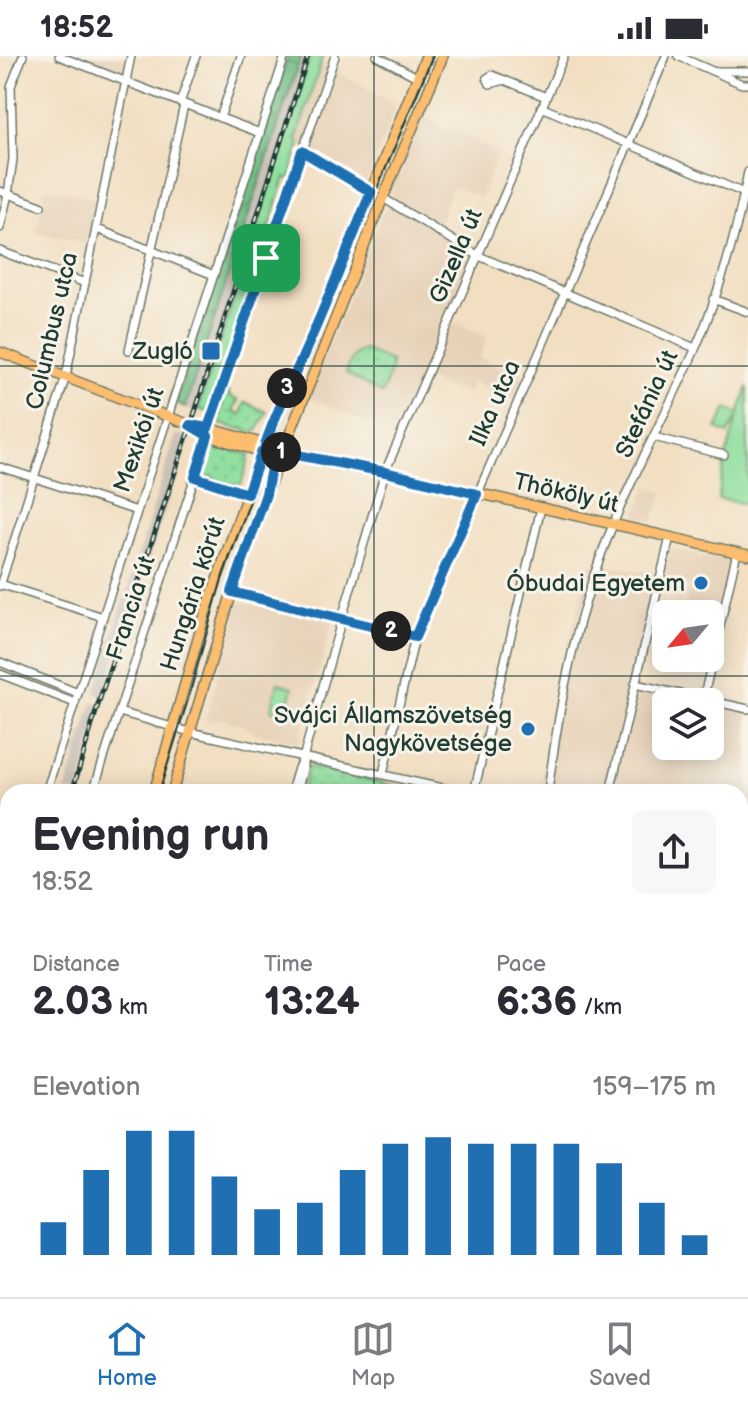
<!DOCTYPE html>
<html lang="en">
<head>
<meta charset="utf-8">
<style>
	body { margin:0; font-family:"Balsamiq Sans",sans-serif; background:#f7f7f7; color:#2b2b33; height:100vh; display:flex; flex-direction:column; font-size:30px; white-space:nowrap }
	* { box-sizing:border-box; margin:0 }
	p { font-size:26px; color:#7c7c81 }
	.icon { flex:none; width:44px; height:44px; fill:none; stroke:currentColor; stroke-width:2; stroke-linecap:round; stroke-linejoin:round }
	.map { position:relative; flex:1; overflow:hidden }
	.details { position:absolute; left:0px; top:728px; width:748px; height:514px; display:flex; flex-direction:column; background:#fff; border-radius:24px 24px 0 0; box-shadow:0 4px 20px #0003 }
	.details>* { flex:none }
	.needle { width:52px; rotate:241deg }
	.buttons { position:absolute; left:652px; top:544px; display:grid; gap:16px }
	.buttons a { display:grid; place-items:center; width:72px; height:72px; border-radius:12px; background:#fff; box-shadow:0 4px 20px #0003; font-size:40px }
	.pin { position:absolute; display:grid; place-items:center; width:68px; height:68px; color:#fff; margin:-34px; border-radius:16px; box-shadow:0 4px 12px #0006 }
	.km { position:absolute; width:40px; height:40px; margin:-20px; border-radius:50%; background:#222; color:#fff; font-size:22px; line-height:40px; text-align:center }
	.round { display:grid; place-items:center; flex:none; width:84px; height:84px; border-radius:12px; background:#f7f7f7 }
	.headline { display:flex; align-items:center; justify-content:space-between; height:136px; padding:0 32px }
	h1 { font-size:44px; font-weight:700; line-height:60px }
	.stats { display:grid; grid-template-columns:repeat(3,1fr); gap:12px; height:136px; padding:8px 32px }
	.stats div { display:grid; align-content:center }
	.stats b { font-size:40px; font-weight:700 }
	.stats small { font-size:22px; font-weight:400 }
	.stats p { font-size:22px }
	.chart { height:224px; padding:16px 32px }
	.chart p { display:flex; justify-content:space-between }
	.chart svg { width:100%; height:144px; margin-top:8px; stroke:#1f6fb2; stroke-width:6 }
	.status { display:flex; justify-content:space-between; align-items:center; height:56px; padding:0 40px; background:#fff; direction:ltr }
	.status svg { height:22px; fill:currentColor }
	.tabs { display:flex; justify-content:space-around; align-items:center; height:112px; border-top:2px solid #e1e1e2; background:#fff; font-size:22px; color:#7c7c81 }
	.tabs a { display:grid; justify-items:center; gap:4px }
	.tabs .selected { color:#1f6fb2 }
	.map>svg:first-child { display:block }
	.built { fill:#e6d0b6 }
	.industrial { fill:#ccc2b9 }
	.grass { fill:#8ede9e; stroke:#568e69; stroke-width:2 }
	.forest { fill:url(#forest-crowns); stroke:#487d5c; stroke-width:2 }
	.park { fill:url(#park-dots); stroke:#568e69; stroke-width:2 }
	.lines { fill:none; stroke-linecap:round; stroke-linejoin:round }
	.minor-casing { stroke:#697666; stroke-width:10 }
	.major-casing { stroke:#697666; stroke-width:12 }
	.minor { stroke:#fff; stroke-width:7 }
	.major { stroke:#fcbd6e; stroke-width:9 }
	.tram { stroke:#1f3d34; stroke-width:2 }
	.rail-casing { stroke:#1f3d34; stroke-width:5 }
	.rail { stroke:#f7f3e8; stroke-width:2; stroke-dasharray:6; stroke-linecap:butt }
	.major-bridge-casing { stroke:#697666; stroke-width:12; stroke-linecap:butt }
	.major-bridge { stroke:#fcbd6e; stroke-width:9 }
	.route-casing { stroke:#fff; stroke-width:16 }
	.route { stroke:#1f6fb2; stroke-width:10 }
	.grid { fill:none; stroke:#1f3d34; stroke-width:2; stroke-opacity:0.55 }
	.poi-dot { fill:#1f6fb2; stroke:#f7f3e8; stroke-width:3 }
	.labels { text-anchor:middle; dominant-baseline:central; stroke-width:6; stroke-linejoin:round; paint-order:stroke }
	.street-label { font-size:24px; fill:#1f3d34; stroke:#f7f3e8 }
	.poi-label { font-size:24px; fill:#1f3d34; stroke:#f7f3e8; text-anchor:end }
</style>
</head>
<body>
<div class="status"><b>18:52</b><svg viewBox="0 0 49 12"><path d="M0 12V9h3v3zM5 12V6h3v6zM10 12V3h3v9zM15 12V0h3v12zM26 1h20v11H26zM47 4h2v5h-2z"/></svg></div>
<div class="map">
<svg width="748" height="1241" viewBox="0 0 748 1241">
	<defs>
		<pattern id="forest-crowns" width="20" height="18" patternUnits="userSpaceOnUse" patternTransform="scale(2)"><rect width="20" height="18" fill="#72bd85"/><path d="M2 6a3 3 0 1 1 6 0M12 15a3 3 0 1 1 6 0" fill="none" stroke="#5d9b6e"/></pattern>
		<pattern id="park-dots" width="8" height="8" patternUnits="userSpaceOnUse" patternTransform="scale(2)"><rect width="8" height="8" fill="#8ede9e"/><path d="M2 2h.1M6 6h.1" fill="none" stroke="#7abf89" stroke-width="1.8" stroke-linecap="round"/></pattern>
	</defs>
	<rect width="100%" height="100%" fill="#f7f3e8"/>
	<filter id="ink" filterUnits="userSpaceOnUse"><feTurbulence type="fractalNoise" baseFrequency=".0125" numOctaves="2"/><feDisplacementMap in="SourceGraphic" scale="16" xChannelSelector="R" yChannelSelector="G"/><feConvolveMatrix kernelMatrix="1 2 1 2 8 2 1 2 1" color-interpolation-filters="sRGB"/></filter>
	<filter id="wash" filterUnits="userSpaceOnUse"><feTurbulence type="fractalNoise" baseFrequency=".006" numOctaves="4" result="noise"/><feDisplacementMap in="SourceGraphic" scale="32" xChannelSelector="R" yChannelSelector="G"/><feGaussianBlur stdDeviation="1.8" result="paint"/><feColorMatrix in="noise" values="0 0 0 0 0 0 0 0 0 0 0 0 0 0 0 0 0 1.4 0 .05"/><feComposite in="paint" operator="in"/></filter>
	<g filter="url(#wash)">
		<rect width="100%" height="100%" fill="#f2dfc2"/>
		<!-- built -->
		<g class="built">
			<polygon points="66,0 127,0 122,21"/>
			<polygon points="321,7 397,49 366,128 295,85"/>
			<polygon points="422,61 450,76 453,72 499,98 480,141 452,130 438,170 479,196 449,264 487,281 480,302 526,323 518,344 473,326 468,337 445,331 423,321 397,381 308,341"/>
			<polygon points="45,132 95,142 86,187 36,177"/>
			<polygon points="648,430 663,437 653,465 635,459"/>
			<polygon points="671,493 697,498 698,502 703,503 705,500 730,505 718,559 685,553 689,529 664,524"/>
			<polygon points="591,507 658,518 632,630 704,646 666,646 666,690 710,690 710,647 748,656 748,799 740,797 740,736 541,736 552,647"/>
			<polygon points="238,545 333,566 299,687 253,676 240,668 223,663 205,666"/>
			<polygon points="8,967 8,1114 0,1112 0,993"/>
		</g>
		<!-- industrial -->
		<g class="industrial">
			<polygon points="301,0 310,0 261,160 197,357 185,352"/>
			<polygon points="176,378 189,382 103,640 95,637"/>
			<polygon points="93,645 101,648 79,736 65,736"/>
			<polygon points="8,897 8,967 0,993 0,910 5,906"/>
			<polygon points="0,1112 8,1114 8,1171 1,1182"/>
		</g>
		<!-- grass -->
		<g class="grass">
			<polygon points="310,0 323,0 296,84 300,87 290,123 285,122 228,305 219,330 216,329 207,356 198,353 261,160"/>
			<polygon points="748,330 748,448 718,443 726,400 738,360 728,378 717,373 727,352 739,358"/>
			<polygon points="278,627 293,631 286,658 271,654"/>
		</g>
		<!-- forest -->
		<polygon class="forest" points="288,0 301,0 185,352 176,346"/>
		<!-- park -->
		<g class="park">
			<path d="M365 294 391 306V313L382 338 346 317C350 306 352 296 365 294Z"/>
			<polygon points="227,334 232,342 238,344 233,356 240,359 245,346 267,356 257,375 254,376 219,368 218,366"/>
			<polygon points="210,388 250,399 241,429 236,430 200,418"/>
			<polygon points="308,710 423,736 301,736"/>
			<polygon points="740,809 748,810 748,1232 739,1234 730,1241 163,1241 165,1234 740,1234"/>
		</g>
	</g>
	<g filter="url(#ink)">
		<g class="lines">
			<defs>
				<g id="minor">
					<polyline points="59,0 260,77"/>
					<polyline points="377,0 417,21"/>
					<polyline points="678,0 742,28 748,28"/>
					<polyline points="718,15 748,15"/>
					<polyline points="505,24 490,28 487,22 492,19 546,41"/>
					<polyline points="180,47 196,0"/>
					<polyline points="541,51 744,137"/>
					<polyline points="220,62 241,0"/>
					<polyline points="302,95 371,136"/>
					<polyline points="0,135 41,150"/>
					<polyline points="383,142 479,200 695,292"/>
					<polyline points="0,172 8,138 13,103 11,30 23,0"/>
					<polyline points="97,173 214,219"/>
					<polyline points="0,195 85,227"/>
					<polyline points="713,243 748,256"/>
					<polyline points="129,294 184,49"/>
					<polyline points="208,372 335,0"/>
					<polyline points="654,381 724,399"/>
					<polyline points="0,411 137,455"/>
					<polyline points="195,421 247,438"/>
					<polyline points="0,528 103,561"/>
					<polyline points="0,530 66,320 131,0"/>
					<polyline points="232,536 415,581"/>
					<polyline points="0,606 78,637"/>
					<polyline points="0,618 75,647"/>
					<polyline points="635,628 748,653"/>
					<polyline points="703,644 737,496"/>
					<polyline points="119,656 190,676 460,736"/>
					<polyline points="383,718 415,581 540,295 666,0"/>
					<polyline points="46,736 285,0"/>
					<polyline points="93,736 208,380"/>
					<polyline points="291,736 298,712 303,702 342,562 385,416 564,0"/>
					<polyline points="297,736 303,713 303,704"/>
					<polyline points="474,736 541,452"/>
					<path d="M548 736C560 642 577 554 614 466 638 408 668 353 694 296 719 239 737 176 748 116"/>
					<polyline points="610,736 670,481"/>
					<polyline points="740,800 748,802"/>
					<polyline points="0,882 8,856"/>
					<polyline points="740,1068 748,1071"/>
					<polyline points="149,1241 151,1234"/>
					<polyline points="155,1241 157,1234"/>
				</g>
				<g id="major">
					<polyline points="0,296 190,369 208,372 268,389"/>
					<polyline points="190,369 208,380 252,393 282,396 385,416 748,499"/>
					<polyline points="154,736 205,558 262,396 282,344 307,292 426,0"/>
					<polyline points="172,736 232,536 266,438 383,142 443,0"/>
					<polyline points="0,1211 8,1195"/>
					<polyline points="49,1234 50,1241"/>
					<polyline points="5,1241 8,1230"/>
					<polyline points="26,1241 28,1234"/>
					<polyline points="40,1241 41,1234"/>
				</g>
			</defs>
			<!-- minor casing -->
			<use href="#minor" class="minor-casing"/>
			<!-- major casing -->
			<use href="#major" class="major-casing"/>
			<!-- minor -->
			<use href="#minor" class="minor"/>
			<!-- major -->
			<use href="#major" class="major"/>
			<!-- tram -->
			<g class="tram">
				<polyline points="159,736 187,647 223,519 247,453 295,328 433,0"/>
				<polyline points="11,1241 13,1234"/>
			</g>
			<defs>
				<g id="rail">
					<polyline points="72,736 101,639 195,356 308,0"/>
					<polyline points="0,968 8,940"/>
				</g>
			</defs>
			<!-- rail casing -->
			<use href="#rail" class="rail-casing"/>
			<!-- rail -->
			<use href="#rail" class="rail"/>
			<defs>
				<polyline id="major-bridge" points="0,1199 8,1200"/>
			</defs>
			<!-- major-bridge casing -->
			<use href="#major-bridge" class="major-bridge-casing"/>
			<!-- major-bridge -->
			<use href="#major-bridge" class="major-bridge"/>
		</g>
	</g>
	<g class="lines" filter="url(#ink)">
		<defs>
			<path id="route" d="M266 202 208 372 190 369 208 380 195 421 247 438 262 395H269C274 395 278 395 282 396L385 416 477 438 415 581 232 536 266 438 273 402C273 399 271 397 270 394L265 389C276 355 293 324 307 291 330 240 350 187 371 136L302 95 266 202"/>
		</defs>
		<!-- route casing -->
		<use href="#route" class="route-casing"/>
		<!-- route -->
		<use href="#route" class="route"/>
	</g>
	<!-- grid -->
	<path class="grid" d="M374 0V736M0 310H748M0 620H748M0 931H8M740 931H748M374 1234V1241"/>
	<!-- markers -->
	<g class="poi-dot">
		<rect x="201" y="285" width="20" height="20" rx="4"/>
		<circle cx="701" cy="527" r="8"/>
		<circle cx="528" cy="673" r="8"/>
	</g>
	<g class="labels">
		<!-- street labels -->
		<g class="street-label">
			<text transform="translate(456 200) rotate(-67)">Gizella út</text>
			<text transform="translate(52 275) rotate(-77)">Columbus utca</text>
			<text transform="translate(495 347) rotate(-66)">Ilka utca</text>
			<text transform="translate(647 348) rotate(-65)">Stefánia út</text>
			<text transform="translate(139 384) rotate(-71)">Mexikói út</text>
			<text transform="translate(566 437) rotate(13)">Thököly út</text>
			<text transform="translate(193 538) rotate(-72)">Hungária körút</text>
			<text transform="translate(131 552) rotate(-72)">Francia út</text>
		</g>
		<!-- poi labels -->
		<g class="poi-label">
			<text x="193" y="295">Zugló</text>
			<text x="685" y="527">Óbudai Egyetem</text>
			<text x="512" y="659">Svájci Államszövetség<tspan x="512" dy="28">Nagykövetsége</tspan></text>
		</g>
	</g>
</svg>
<div class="buttons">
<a><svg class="needle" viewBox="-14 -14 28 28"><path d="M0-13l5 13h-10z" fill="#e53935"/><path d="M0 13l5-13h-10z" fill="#7c7c81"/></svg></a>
<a><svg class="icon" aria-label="layers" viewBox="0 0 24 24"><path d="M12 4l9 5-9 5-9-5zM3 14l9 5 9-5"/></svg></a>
</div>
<div class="pin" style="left:266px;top:202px;background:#1e9e55"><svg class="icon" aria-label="arrive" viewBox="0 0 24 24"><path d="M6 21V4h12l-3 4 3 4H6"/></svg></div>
<b class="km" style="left:281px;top:396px">1</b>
<b class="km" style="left:391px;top:575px">2</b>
<b class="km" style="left:287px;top:332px">3</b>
<section class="details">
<div class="headline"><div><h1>Evening run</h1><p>18:52</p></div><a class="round"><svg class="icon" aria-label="share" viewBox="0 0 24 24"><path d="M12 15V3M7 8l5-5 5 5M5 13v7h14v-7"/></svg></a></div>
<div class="stats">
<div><p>Distance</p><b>2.03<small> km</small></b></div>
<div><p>Time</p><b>13:24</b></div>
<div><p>Pace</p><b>6:36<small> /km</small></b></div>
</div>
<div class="chart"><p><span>Elevation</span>159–175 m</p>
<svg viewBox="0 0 160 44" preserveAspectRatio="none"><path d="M5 44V34M15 44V18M25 44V6M35 44V6M45 44V20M55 44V30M65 44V28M75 44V18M85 44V10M95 44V8M105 44V10M115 44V10M125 44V10M135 44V16M145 44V28M155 44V38"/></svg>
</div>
</section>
</div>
<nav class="tabs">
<a class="selected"><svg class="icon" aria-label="home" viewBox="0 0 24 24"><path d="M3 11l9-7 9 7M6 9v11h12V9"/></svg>Home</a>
<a><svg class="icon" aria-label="map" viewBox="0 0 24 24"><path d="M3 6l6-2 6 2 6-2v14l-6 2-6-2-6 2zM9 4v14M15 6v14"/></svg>Map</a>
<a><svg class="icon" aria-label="saved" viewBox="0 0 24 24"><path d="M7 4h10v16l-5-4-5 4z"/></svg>Saved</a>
</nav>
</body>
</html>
